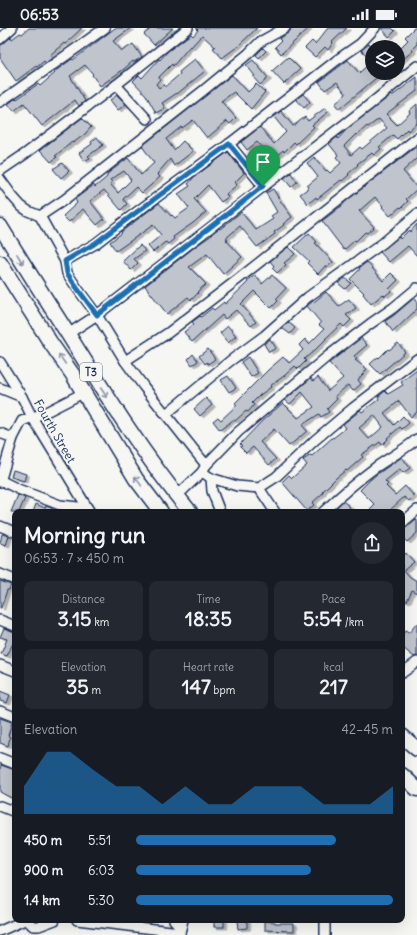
<!DOCTYPE html>
<html lang="en">
<head>
<meta charset="utf-8">
<style>
	body { margin:0; font-family:Delius,sans-serif; background:#242831; color:#f1f3f6; height:100vh; display:flex; flex-direction:column; font-size:15px; white-space:nowrap }
	* { box-sizing:border-box; margin:0 }
	p { font-size:13px; color:#9ea1a6 }
	.icon { flex:none; width:22px; height:22px; fill:none; stroke:currentColor; stroke-width:2; stroke-linecap:round; stroke-linejoin:round }
	.map { position:relative; flex:1; overflow:hidden }
	.sheet { position:absolute; left:12px; top:481px; width:393px; height:414px; display:flex; flex-direction:column; background:#171b24; border-radius:8px; box-shadow:0 4px 16px #0002 }
	.sheet>* { flex:none }
	.controls { position:absolute; left:365px; top:12px; display:grid; gap:8px }
	.controls a { display:grid; place-items:center; width:40px; height:40px; border-radius:50%; background:#171b24; box-shadow:0 4px 16px #0002; font-size:20px }
	.pin { position:absolute; display:grid; place-items:center; width:34px; height:34px; color:#fff; margin:-41px -17px; border-radius:50% 50% 50% 0; rotate:-45deg; box-shadow:0 0 4px #0007 }
	.pin .icon { rotate:45deg }
	.round { display:grid; place-items:center; flex:none; width:42px; height:42px; border-radius:21px; background:#242831 }
	.overview { display:flex; align-items:center; justify-content:space-between; height:68px; padding:0 12px }
	h1 { font-size:22px; font-weight:700; line-height:30px }
	.figures { display:grid; grid-template-columns:repeat(3,1fr); gap:6px; height:68px; padding:4px 12px }
	.figures div { display:grid; align-content:center; border-radius:8px; background:#242831; text-align:center }
	.figures b { font-size:20px; font-weight:700 }
	.figures small { font-size:11px; font-weight:400 }
	.figures p { font-size:11px }
	.chart { height:112px; padding:8px 12px }
	.chart p { display:flex; justify-content:space-between }
	.chart svg { width:100%; height:72px; margin-top:4px; fill:#1f6fb2; opacity:.7 }
	ul { padding:0 12px; list-style:none; font-size:13px }
	li { display:grid; grid-template-columns:64px 48px 1fr; align-items:center; height:30px }
	li i { height:10px; border-radius:5px; background:#1f6fb2 }
	.status { display:flex; justify-content:space-between; align-items:center; height:28px; padding:0 20px; background:#171b24; direction:ltr }
	.status svg { height:11px; fill:currentColor }
	.map>svg:first-child { display:block }
	.building { fill:#c0c4cd; stroke:#1b2f5e; fill-rule:evenodd; filter:url(#shadow) }
	.lines { fill:none; stroke-linecap:round; stroke-linejoin:round }
	.minor-casing { stroke:#1b2f5e; stroke-width:12 }
	.trunk-casing { stroke:#1b2f5e; stroke-width:17 }
	.minor { stroke:#f6f6f2; stroke-width:9 }
	.trunk { stroke:#f6f6f2; stroke-width:14 }
	.oneway { stroke:#8892a8 }
	.route-casing { stroke:#fff; stroke-width:8 }
	.route { stroke:#1f6fb2; stroke-width:5 }
	.labels { text-anchor:middle; dominant-baseline:central; stroke-width:3.5; stroke-linejoin:round; paint-order:stroke }
	.shield { fill:#f6f6f2; stroke:#5d6b8a; stroke-width:1 }
	.shield-label { font-size:11px; font-weight:bold; fill:#1b2f5e }
	.street-label { font-size:12px; fill:#1b2f5e; stroke:#f6f6f2 }
</style>
</head>
<body>
<div class="status"><b>06:53</b><svg viewBox="0 0 49 12"><path d="M0 12V9h3v3zM5 12V6h3v6zM10 12V3h3v9zM15 12V0h3v12zM26 1h20v11H26zM47 4h2v5h-2z"/></svg></div>
<div class="map">
<svg width="417" height="907" viewBox="0 0 417 907">
	<defs>
		<filter id="shadow"><feDropShadow dx="3.5" dy="2" stdDeviation="0" flood-color="#0004"/></filter>
	</defs>
	<rect width="100%" height="100%" fill="#f6f6f2"/>
	<filter id="ink" filterUnits="userSpaceOnUse"><feTurbulence type="fractalNoise" baseFrequency=".025" numOctaves="2"/><feDisplacementMap in="SourceGraphic" scale="8" xChannelSelector="R" yChannelSelector="G"/><feConvolveMatrix kernelMatrix="1 2 1 2 8 2 1 2 1" color-interpolation-filters="sRGB"/></filter>
	<g filter="url(#ink)">
		<!-- building -->
		<g class="building">
			<polygon points="29,0 82,0 65,16 64,15 50,27 52,30 46,35 44,33 37,39 36,38 16,53 0,30 0,18 11,9 12,11 20,5 22,6"/>
			<polygon points="115,0 131,0 113,13 122,23 133,16 142,29 134,34 133,33 124,41 100,58 92,47 93,46 85,37 70,48 85,73 80,77 79,78 75,72 42,98 24,75 14,83 8,76 16,70 17,71 38,56 40,58 55,45 54,44 72,31 73,32"/>
			<polygon points="152,0 173,0 154,17 144,6"/>
			<polygon points="196,0 257,0 237,19 222,30 213,20 215,19 202,7 191,19 190,18 173,38 172,36 159,49 160,51 156,56 159,60 164,56 165,59 180,46 179,44 195,31 205,43 177,66 177,65 162,75 165,80 156,85 146,67 133,53 139,47 142,50 159,31 160,32 168,23 191,6 193,8 198,2"/>
			<polygon points="291,0 309,0 281,26 275,19 281,13 279,11 288,5 290,3"/>
			<polygon points="328,0 347,0 332,14 333,15 328,22 325,19 315,29 305,20 312,13 315,16"/>
			<polygon points="381,0 392,0 395,3 389,9"/>
			<polygon points="414,0 417,0 417,16 412,21 413,23 398,35 398,22 408,12 405,9"/>
			<polygon points="369,16 372,19 372,32 361,22"/>
			<polygon points="263,20 266,23 259,30 256,27"/>
			<polygon points="288,29 300,41 284,56 272,43"/>
			<polygon points="253,32 268,50 260,57 253,49 255,48 246,37"/>
			<polygon points="348,32 359,45 369,36 372,40 372,45 382,45 339,81 335,76 346,66 337,54 325,62 319,54"/>
			<path d="M232 47 248 64 256 56 265 64 251 81 234 64 221 73 236 90 230 96 227 93 207 110 193 92 182 100 181 99 166 111 174 122 183 113 193 123 187 128 174 138 170 131 157 146 160 149 142 165 136 159 123 171 127 176 121 182 104 162 90 173 104 191 97 197 83 181 69 194 63 188 77 175 75 171 94 157 95 159 107 149V146L128 130 141 147 154 135 142 118ZM124 143 131 152 118 165 110 156 112 154 110 152Z"/>
			<path d="M417 49V63L386 86 397 97 410 85 409 83 417 76V95L408 103 407 101 397 111 393 107 379 119 381 121 374 127 372 125 357 136 358 137 348 146 349 147 342 153 341 152 317 171 316 169 308 176 300 166 309 160 307 158 318 149 307 135 314 129 326 143 327 142 330 145 341 135 336 129 338 127 329 116 337 109 338 111 347 101 391 67 392 68ZM379 91 387 100 362 121 360 119 351 127 344 118 356 106 357 107 367 98 368 99Z"/>
			<polygon points="303,66 310,74 304,80 296,71"/>
			<polygon points="117,67 126,76 118,82 110,72"/>
			<polygon points="325,80 328,84 312,97 314,99 296,116 294,114 284,124 283,122 272,132 257,114 247,122 241,114 260,99 274,116 286,104 274,89 281,83 293,98 305,89 308,93"/>
			<polygon points="82,90 91,99 85,106 73,115 72,114 55,128 57,129 51,134 40,122"/>
			<polygon points="97,109 103,117 88,128 90,130 84,133 79,125 92,116 91,114"/>
			<polygon points="417,118 417,130 403,143 417,160 417,161 406,171 408,173 401,180 400,179 390,188 382,179 383,178 375,169 359,183 374,199 367,205 365,204 356,213 355,212 344,222 322,193 340,179 341,179 346,173"/>
			<polygon points="228,124 244,145 235,154 237,157 226,166 228,169 221,174 208,157 194,171 206,184 193,195 173,209 174,211 168,216 166,214 164,215 153,224 148,218 161,207 153,197 116,223 110,214 122,205 121,204 159,175 171,188 172,187 175,190 189,180 178,166 190,158 188,156 194,149"/>
			<polygon points="62,135 69,143 61,150 53,141"/>
			<polygon points="291,145 297,154 291,159 284,150"/>
			<polygon points="273,161 281,174 292,189 283,196 284,197 274,204 275,206 257,219 240,198 226,210 228,211 226,212 242,229 223,246 207,226 193,236 189,239 206,256 197,264 198,265 191,272 188,269 167,286 145,258 196,218 212,207 211,206 219,200 220,201 241,184 256,202 273,191 271,188 277,184 266,165"/>
			<polygon points="417,196 417,228 408,218 389,234 380,224 399,209 400,211 409,202 410,204"/>
			<polygon points="309,205 317,214 315,215 333,234 327,239 326,237 318,246 307,235 309,233 294,219"/>
			<polygon points="140,217 145,223 134,231 138,235 131,242 123,233"/>
			<polygon points="288,219 295,226 284,235 286,237 277,245 272,240 274,238 270,233"/>
			<polygon points="367,234 383,253 391,245 398,252 389,261 391,263 385,268 383,266 371,276 363,266 364,265 350,251 360,241 359,240"/>
			<polygon points="255,247 262,256 272,247 286,260 276,271 278,273 271,280 254,263 241,276 256,294 251,298 236,282 225,291 222,287 192,314 184,304 194,296 192,294 200,288 201,289 212,280 214,282 224,274 225,276 248,254 247,253"/>
			<polygon points="345,250 351,255 345,261 338,255"/>
			<polygon points="326,264 339,278 349,271 356,280 346,287 351,292 344,299 341,296 325,311 326,311 314,323 304,331 306,333 298,341 295,338 284,348 270,358 271,359 260,367 252,375 254,377 248,384 246,383 235,393 233,392 220,402 213,393 218,389 221,392 237,377 235,375 268,342 283,329 289,335 303,322 299,317 305,311 309,316 324,301 319,297 321,295 307,278 313,273 314,274"/>
			<polygon points="414,270 417,273 417,281 393,304 385,293 393,288"/>
			<polygon points="288,294 295,300 290,306 282,300"/>
			<polygon points="228,298 236,308 228,315 220,305"/>
			<polygon points="361,310 367,317 354,328 357,331 355,332 367,341 358,352 361,356 353,363 348,357 335,368 337,371 327,381 329,384 321,389 319,386 302,397 307,403 289,418 274,401 260,414 276,431 269,437 253,419 246,425 240,419 242,418 240,416 262,393 283,375 298,390 314,379 302,364 290,376 285,372 311,350 313,353 318,349 328,363 343,350 329,335"/>
			<polygon points="270,311 276,320 269,324 264,316"/>
			<polygon points="398,315 405,324 380,346 370,336 378,329 379,330 388,321 389,322"/>
			<polygon points="208,321 215,331 208,336 207,334 205,336 199,328"/>
			<polygon points="193,326 198,333 192,337 188,331"/>
			<polygon points="248,329 258,345 251,349 241,334"/>
			<path d="M417 342V384L411 389 399 373 384 385 394 397 403 388 409 395 402 401 400 399 387 410 388 411 382 417 380 414 361 427 363 429 347 443 346 442 336 450 322 464 323 465 312 475 314 477 307 483 282 454 289 447 292 450 307 437 303 432 311 427 312 428 333 409V410L346 400 343 396 357 385 360 382 362 384 379 371 378 369 385 363 388 366 403 357 401 354ZM374 387 383 399 369 411 359 400Z"/>
			<polygon points="228,348 236,360 229,364 221,352"/>
			<polygon points="206,370 212,377 200,388 194,381"/>
			<polygon points="402,429 410,440 403,445 400,441 385,453 388,456 386,458 395,467 405,458 414,468 409,473 404,469 388,484 368,484 375,477 360,462 371,451 378,445 379,445 386,440"/>
			<polygon points="13,442 26,446 24,453 11,449"/>
			<polygon points="18,467 25,470 19,484 11,484"/>
			<polygon points="343,473 350,479 346,484 332,484"/>
			<polygon points="36,476 45,480 46,478 52,480 51,483 54,484 33,484"/>
			<polygon points="416,491 417,492 417,505 407,514 402,509 402,501 406,500"/>
			<polygon points="2,506 9,508 6,517 0,515"/>
			<polygon points="406,525 414,534 404,542 410,549 417,553 417,565 412,562 407,573 402,571 402,529"/>
			<polygon points="0,553 11,557 9,562 7,562 1,580 0,580"/>
			<polygon points="417,595 417,628 414,629 402,619 402,607 405,603 409,605"/>
			<polygon points="4,600 15,604 15,613 14,613 7,628 1,626 7,611 0,609"/>
			<polygon points="0,663 10,667 7,675 0,673"/>
			<polygon points="0,690 12,694 8,708 10,709 8,718 0,715"/>
			<polygon points="1,737 15,742 15,768 13,771 0,764 0,741"/>
			<rect x="214" y="892" width="10" height="7"/>
			<polygon points="237,892 247,892 247,900 238,901"/>
			<polygon points="265,893 275,894 275,895 294,895 294,903 265,902"/>
		</g>
		<g class="lines">
			<defs>
				<g id="minor">
					<polyline points="0,11 12,0"/>
					<polyline points="116,57 147,91"/>
					<polyline points="0,74 47,41 105,0"/>
					<polyline points="229,116 263,158"/>
					<polyline points="0,143 25,126 116,57 188,0"/>
					<polyline points="0,151 13,169 21,178 28,183 40,188 65,233 67,245 77,260 97,287 125,333 144,359 206,437"/>
					<polyline points="40,188 64,172 204,62 248,26 260,14 285,0"/>
					<polyline points="65,233 95,216 130,189 229,116 337,32 360,16 375,0"/>
					<polyline points="68,306 97,287 368,78 417,38"/>
					<polyline points="125,333 168,305 237,252 417,110"/>
					<polyline points="0,334 22,369 32,389 90,484"/>
					<polyline points="0,360 22,369"/>
					<polyline points="166,386 230,333 264,308 308,269 383,215 417,186"/>
					<polyline points="0,405 13,410"/>
					<polyline points="202,444 211,450 237,458 259,460 276,449 315,412 353,380 417,331"/>
					<polyline points="211,450 212,463 220,484"/>
					<polyline points="0,452 18,461 60,477 78,479 86,479"/>
					<polyline points="0,454 13,410 22,393 44,385 83,365"/>
					<polyline points="259,460 275,484"/>
					<polyline points="177,468 202,444 206,437 238,404 328,328 370,296 393,280 417,260"/>
					<path d="M323 484C340 468 357 453 376 439 389 430 404 422 417 411"/>
					<polyline points="402,495 417,482"/>
					<polyline points="0,498 15,504"/>
					<polyline points="0,546 15,552"/>
					<polyline points="0,592 15,598"/>
					<polyline points="0,637 15,643"/>
					<polyline points="402,645 417,634"/>
					<polyline points="0,683 15,689"/>
					<polyline points="0,730 15,736"/>
					<polyline points="0,778 15,784"/>
					<polyline points="27,892 33,898 39,898 55,892"/>
					<polyline points="77,892 180,904 180,907"/>
					<polyline points="174,892 181,900"/>
					<polyline points="0,903 25,892"/>
					<polyline points="180,904 183,892"/>
					<polyline points="325,907 325,892"/>
				</g>
				<g id="trunk">
					<path d="M0 198C22 234 45 270 68 306 106 367 144 428 190 484"/>
					<polyline points="0,235 50,314 73,347 136,451 161,484"/>
					<polyline points="402,708 417,721"/>
					<polyline points="402,747 417,761"/>
				</g>
			</defs>
			<!-- minor casing -->
			<use href="#minor" class="minor-casing"/>
			<!-- trunk casing -->
			<use href="#trunk" class="trunk-casing"/>
			<!-- minor -->
			<use href="#minor" class="minor"/>
			<!-- trunk -->
			<use href="#trunk" class="trunk"/>
		</g>
		<!-- one-way arrows -->
		<defs><path id="oneway-shaft" d="M-6 0H5M1.5-3L5.5 0L1.5 3" fill="none" stroke-width="1.6" stroke-linecap="round" stroke-linejoin="round"/></defs>
		<g class="oneway">
			<use href="#oneway-shaft" transform="translate(20 231) rotate(59)"/>
			<use href="#oneway-shaft" transform="translate(62 331) rotate(-124)"/>
			<use href="#oneway-shaft" transform="translate(104 365) rotate(56)"/>
			<use href="#oneway-shaft" transform="translate(138 453) rotate(-125)"/>
		</g>
	</g>
	<g class="lines" filter="url(#ink)">
		<defs>
			<polygon id="route" points="229,116 263,158 97,287 77,260 67,245 65,233 94,216 130,189"/>
		</defs>
		<!-- route casing -->
		<use href="#route" class="route-casing"/>
		<!-- route -->
		<use href="#route" class="route"/>
	</g>
	<g class="labels">
		<!-- shield labels -->
		<rect class="shield" x="80" y="335" width="22" height="18" rx="3"/>
		<g class="shield-label">
			<text x="91" y="344">T3</text>
		</g>
		<!-- street labels -->
		<g class="street-label">
			<text transform="translate(55 403) rotate(60)">Fourth Street</text>
		</g>
	</g>
</svg>
<div class="controls">
<a><svg class="icon" aria-label="layers" viewBox="0 0 24 24"><path d="M12 4l9 5-9 5-9-5zM3 14l9 5 9-5"/></svg></a>
</div>
<div class="pin" style="left:263px;top:158px;background:#1e9e55"><svg class="icon" aria-label="arrive" viewBox="0 0 24 24"><path d="M6 21V4h12l-3 4 3 4H6"/></svg></div>
<section class="sheet">
<div class="overview"><div><h1>Morning run</h1><p>06:53 · 7 × 450 m</p></div><a class="round"><svg class="icon" aria-label="share" viewBox="0 0 24 24"><path d="M12 15V3M7 8l5-5 5 5M5 13v7h14v-7"/></svg></a></div>
<div class="figures">
<div><p>Distance</p><b>3.15<small> km</small></b></div>
<div><p>Time</p><b>18:35</b></div>
<div><p>Pace</p><b>5:54<small> /km</small></b></div>
</div>
<div class="figures">
<div><p>Elevation</p><b>35<small> m</small></b></div>
<div><p>Heart rate</p><b>147<small> bpm</small></b></div>
<div><p>kcal</p><b>217</b></div>
</div>
<div class="chart"><p><span>Elevation</span>42–45 m</p>
<svg viewBox="0 0 160 44" preserveAspectRatio="none"><path d="M0 44V27L10 6L20 6L30 17L40 27L50 27L60 38L70 27L80 38L90 38L100 27L110 27L120 27L130 38L140 38L150 38L160 27V44z"/></svg>
</div>
<ul>
<li><b>450 m</b>5:51<i style="width:78%"></i></li>
<li><b>900 m</b>6:03<i style="width:68%"></i></li>
<li><b>1.4 km</b>5:30<i style="width:100%"></i></li>
</ul>
</section>
</div>
</body>
</html>
